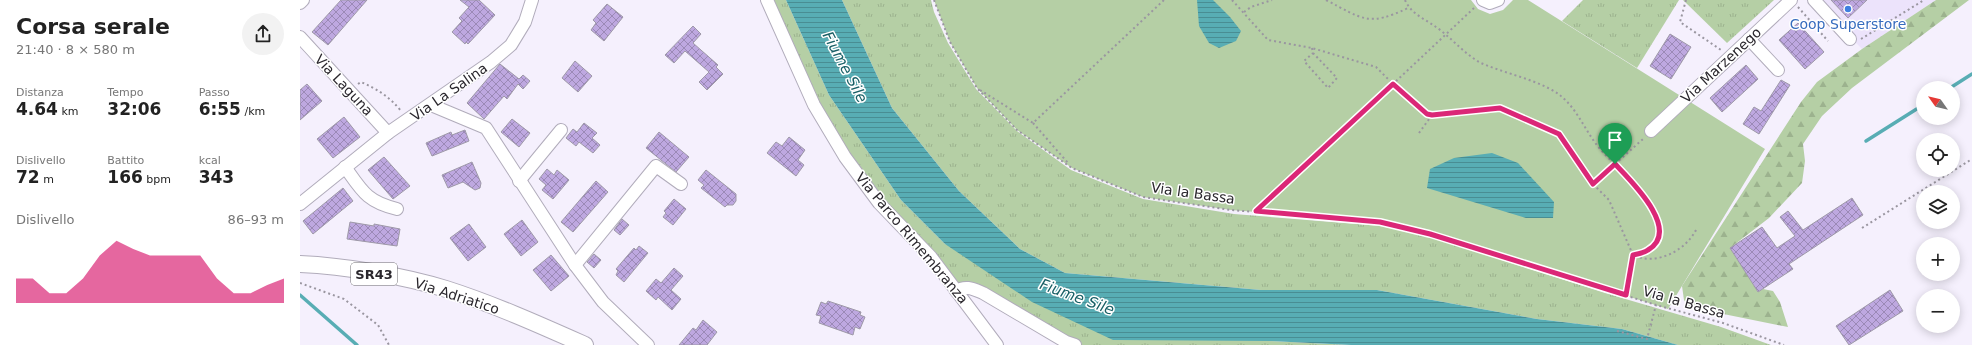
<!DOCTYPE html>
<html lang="it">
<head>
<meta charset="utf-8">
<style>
	body { margin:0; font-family:"DejaVu Sans",sans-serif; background:#f2f2f2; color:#222; height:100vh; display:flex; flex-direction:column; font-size:15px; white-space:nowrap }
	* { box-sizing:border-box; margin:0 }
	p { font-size:13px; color:#767676 }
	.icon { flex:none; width:22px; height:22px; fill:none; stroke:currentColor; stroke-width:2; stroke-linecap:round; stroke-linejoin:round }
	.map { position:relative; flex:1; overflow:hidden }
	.panel { display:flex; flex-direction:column; background:#fff; width:300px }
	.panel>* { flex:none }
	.needle { width:26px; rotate:304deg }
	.tools { position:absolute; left:1616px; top:81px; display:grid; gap:8px }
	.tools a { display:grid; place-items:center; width:44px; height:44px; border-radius:50%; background:#fff; box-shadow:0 2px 10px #0003; font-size:20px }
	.pin { position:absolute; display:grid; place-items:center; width:34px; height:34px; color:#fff; margin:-41px -17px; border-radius:50% 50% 50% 0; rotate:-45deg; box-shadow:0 0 4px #0007 }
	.pin .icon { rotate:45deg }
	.round { display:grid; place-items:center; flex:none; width:42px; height:42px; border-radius:21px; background:#f2f2f2 }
	.headline { display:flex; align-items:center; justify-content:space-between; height:68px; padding:0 16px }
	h1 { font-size:22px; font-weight:600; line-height:30px }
	.figures { display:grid; grid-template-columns:repeat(3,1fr); gap:6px; height:68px; padding:4px 16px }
	.figures div { display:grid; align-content:center }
	.figures b { font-size:17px; font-weight:600 }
	.figures small { font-size:11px; font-weight:400 }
	.figures p { font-size:11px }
	.chart { height:112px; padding:8px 16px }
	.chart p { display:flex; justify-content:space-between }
	.chart svg { width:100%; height:72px; margin-top:4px; fill:#db2777; opacity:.7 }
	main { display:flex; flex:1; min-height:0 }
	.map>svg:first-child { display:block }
	.built { fill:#ece3fb }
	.grass { fill:url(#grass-tufts) }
	.forest { fill:url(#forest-firs) }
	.park { fill:#b5cfa5 }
	.water { fill:url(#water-rules) }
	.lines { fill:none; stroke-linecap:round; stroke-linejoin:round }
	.stream { stroke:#58adb4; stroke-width:3.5 }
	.building { fill:url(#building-cross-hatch); stroke:#9e99a8 }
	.minor-casing { stroke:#b1acbb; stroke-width:14 }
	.major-casing { stroke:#b1acbb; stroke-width:18 }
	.path { stroke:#9a96a0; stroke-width:2; stroke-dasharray:2 3; stroke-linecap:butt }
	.minor { stroke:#fff; stroke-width:12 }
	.major { stroke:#fff; stroke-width:16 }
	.route-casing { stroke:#fff; stroke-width:8 }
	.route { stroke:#db2777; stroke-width:5 }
	.shop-dot { fill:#3f7fe0; stroke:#fff; stroke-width:1.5 }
	.labels { text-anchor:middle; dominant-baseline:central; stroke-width:3; stroke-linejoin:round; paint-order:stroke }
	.shield { fill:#fff; stroke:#6a686c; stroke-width:1 }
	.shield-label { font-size:13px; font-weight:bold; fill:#2a272d }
	.shop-label { font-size:14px; fill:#366cbe; stroke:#fff }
	.street-label { font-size:14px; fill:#2a272d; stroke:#fff }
	.water-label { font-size:15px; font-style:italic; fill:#196066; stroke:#fff }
</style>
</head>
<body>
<main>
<section class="panel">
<div class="headline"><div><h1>Corsa serale</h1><p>21:40 · 8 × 580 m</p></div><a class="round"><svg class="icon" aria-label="share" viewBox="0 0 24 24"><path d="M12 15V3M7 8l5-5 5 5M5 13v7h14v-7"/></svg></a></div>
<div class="figures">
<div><p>Distanza</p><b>4.64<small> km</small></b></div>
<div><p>Tempo</p><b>32:06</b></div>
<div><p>Passo</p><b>6:55<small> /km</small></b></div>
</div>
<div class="figures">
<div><p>Dislivello</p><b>72<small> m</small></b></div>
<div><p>Battito</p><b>166<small> bpm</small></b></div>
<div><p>kcal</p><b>343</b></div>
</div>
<div class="chart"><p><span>Dislivello</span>86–93 m</p>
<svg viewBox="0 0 160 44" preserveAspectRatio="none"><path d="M0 44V29L10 29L20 38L30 38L40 29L50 15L60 6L70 11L80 15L90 15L100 15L110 15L120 29L130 38L140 38L150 33L160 29V44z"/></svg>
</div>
</section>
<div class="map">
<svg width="1672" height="345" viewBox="0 0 1672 345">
	<defs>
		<pattern id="grass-tufts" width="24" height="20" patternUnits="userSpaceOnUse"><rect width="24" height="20" fill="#b5cfa5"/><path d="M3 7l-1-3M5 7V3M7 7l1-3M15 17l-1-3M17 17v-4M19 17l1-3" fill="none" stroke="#9cb28e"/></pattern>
		<pattern id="forest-firs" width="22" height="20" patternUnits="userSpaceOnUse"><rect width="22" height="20" fill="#b5cfa5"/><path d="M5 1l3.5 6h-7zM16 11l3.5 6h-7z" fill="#9cb28e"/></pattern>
		<pattern id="water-rules" width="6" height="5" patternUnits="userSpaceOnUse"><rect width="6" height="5" fill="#58adb4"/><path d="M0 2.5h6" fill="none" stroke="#498d93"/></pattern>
		<pattern id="building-cross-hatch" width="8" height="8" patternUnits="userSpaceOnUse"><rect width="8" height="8" fill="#bea8e0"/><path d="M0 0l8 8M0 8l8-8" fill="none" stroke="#9b89b6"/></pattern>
	</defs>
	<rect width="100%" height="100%" fill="#f5f0fd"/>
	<!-- built -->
	<polygon class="built" points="1514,0 1636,0 1562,49"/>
	<!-- grass -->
	<g class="grass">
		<polygon points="467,0 486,0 529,95 601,200 645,244 969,341 1051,345 775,345 662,288 545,157"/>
		<polygon points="542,0 631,0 634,12 648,43 676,89 717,131 771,170 843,199 934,214 1081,226 1130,237 1305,293 1421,327 1471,345 1378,345 1322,329 1237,319 1077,290 961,290 765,273 720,249 659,191 592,108"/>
		<polygon points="1283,0 1379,0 1337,68 1262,21"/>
		<polygon points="1383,0 1474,0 1427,43"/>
	</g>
	<!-- forest -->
	<polygon class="forest" points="1636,0 1669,0 1552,88 1522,116 1503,144 1505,161 1502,183 1469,218 1430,248 1458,292 1463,289 1473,291 1480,302 1488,327 1389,307 1384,300 1382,286 1501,102 1517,82 1562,49"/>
	<!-- park -->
	<polygon class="park" points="634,0 1171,0 1178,9 1190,14 1203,10 1213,0 1228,0 1465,149 1368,309 1130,234 1080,222 931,210 843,197 772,168 717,130 677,88 650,42"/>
	<!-- water -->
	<g class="water">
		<polygon points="486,0 542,0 592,108 659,191 720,249 765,273 961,290 1077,290 1237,319 1322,329 1378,345 1051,345 969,341 813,340 732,302 645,244 601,200 529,95"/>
		<polygon points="897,0 913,0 930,17 941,31 936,41 919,48 909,43 899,26"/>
		<polygon points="1192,153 1218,163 1254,202 1253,218 1226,218 1127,188 1130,169 1154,158"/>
	</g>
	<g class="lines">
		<!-- stream -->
		<g class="stream">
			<polyline points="1650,88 1672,74"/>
			<polyline points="1566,141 1623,105"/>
			<polyline points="0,295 57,345"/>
		</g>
	</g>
	<!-- building -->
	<g class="building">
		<polygon points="41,0 67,0 28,45 12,32"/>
		<polygon points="160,0 179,0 195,15 168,44 166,42 165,44 152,32 162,21 159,18 169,7"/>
		<polygon points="1531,0 1567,0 1548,18"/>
		<polygon points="307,4 323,17 304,41 291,30 296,23 293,20"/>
		<polygon points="1498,23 1524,52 1505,69 1479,40"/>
		<polygon points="393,26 401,34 393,43 418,65 416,67 423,74 407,90 399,82 409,72 385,51 374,63 365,55"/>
		<polygon points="1370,34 1391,47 1371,79 1350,66"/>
		<polygon points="275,61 292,76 278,92 262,78"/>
		<polygon points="200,64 219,79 223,75 230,81 223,89 218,84 207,99 204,96 184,119 167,103"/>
		<polygon points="1446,65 1458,79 1422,112 1410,98"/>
		<polygon points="1481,80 1490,85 1459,134 1443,124 1454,107 1461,111"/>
		<polygon points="7,84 22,101 0,120 0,90"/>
		<polygon points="44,117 60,137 33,158 17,139"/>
		<polygon points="212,119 230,133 219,147 201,132"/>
		<polygon points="284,123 297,133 292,138 300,145 293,153 279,142 276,146 266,138 273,129 277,132"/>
		<polygon points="165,130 169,141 132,156 126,143 151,132 152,135"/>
		<polygon points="359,132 389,157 376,172 346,148"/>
		<polygon points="489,137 505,150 498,160 504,165 496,176 467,153 476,142 482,146"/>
		<polygon points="84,157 110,186 93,199 68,170"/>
		<polygon points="172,162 181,183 180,188 175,190 163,182 148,188 142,175"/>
		<polygon points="247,169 254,175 257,170 269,180 253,199 242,190 246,185 239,179"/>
		<polygon points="406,170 436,194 436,201 433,205 427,205 425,207 401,188 404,185 398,180"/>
		<polygon points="296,181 308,192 273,232 261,222"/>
		<polygon points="43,188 53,201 13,234 3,221"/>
		<polygon points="1552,198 1563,215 1489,264 1493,269 1458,292 1430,248 1462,227 1477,248 1495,236 1480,217 1488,211 1503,230"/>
		<polygon points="374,199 386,209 373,225 363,217 366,213 364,211"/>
		<polygon points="322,219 329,225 320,235 314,230"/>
		<polygon points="222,220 238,242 221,256 204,234"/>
		<polygon points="50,222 74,226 74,224 100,229 97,246 47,239"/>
		<polygon points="169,224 186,247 168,261 150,238"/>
		<polygon points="339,246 348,253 324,282 316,275 318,271 316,269 334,248 336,250"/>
		<polygon points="294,254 301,260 294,268 287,262"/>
		<polygon points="251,255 269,276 251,291 233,270"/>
		<polygon points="374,268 383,276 371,290 381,299 372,310 358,297 356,300 346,291 356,279 361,283"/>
		<polygon points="1590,290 1603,311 1549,345 1536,326"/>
		<polygon points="528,301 561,312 560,315 565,317 560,329 555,327 553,335 519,323 521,316 516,315 521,302 526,304"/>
		<polygon points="403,320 417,332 407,345 379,345 393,328 396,330"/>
	</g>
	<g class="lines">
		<defs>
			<g id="minor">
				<polyline points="467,0 514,105 545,157 579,203 631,257 697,345"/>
				<polyline points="1183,0 1190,3 1198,0"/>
				<polyline points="1514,0 1550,39"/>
				<polyline points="0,3 3,0"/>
				<polyline points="0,37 88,133"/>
				<polyline points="1449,39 1478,70"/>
				<polyline points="131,105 186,128 275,265 303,302 348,345"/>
				<polyline points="1351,131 1491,0"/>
				<path d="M45 167C62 191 67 202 97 209"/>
				<polyline points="219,181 261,130"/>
				<polyline points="0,204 88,133 191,62 211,45 225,22 232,0"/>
				<polyline points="275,265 356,166 381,184"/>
				<path d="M656 291C666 285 673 289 683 293L766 342 775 345"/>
			</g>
			<path id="major" d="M0 264C45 266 104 276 146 289 193 304 240 325 285 345"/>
		</defs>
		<!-- minor casing -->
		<use href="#minor" class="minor-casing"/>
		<!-- major casing -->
		<use href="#major" class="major-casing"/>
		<!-- path -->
		<g class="path">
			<polyline points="634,0 650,42 677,88 717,130 772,168 843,197 931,210 1080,222 1130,234 1356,305 1423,323 1484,345"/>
			<polyline points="932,0 968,40 1012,48 1076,67 1093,84 956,211"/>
			<path d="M1026 0C1063 19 1068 27 1108 8"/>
			<path d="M1105 0C1111 14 1125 19 1136 27 1152 38 1164 54 1181 63 1204 73 1230 78 1252 90 1274 102 1282 125 1296 144 1309 163 1390 226 1348 251 1344 253 1338 254 1333 255"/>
			<polyline points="1386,0 1380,22 1421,50"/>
			<polyline points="1498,7 1528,41"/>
			<polyline points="1174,8 1093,84 1127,114 1132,115 1199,108 1259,134 1293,184 1309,200 1333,255 1326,295"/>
			<polyline points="944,12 951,7 972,0"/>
			<polyline points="1561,39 1624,0"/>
			<polyline points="1012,48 1013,53 1037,78 1028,88 1004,61 1013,53"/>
			<path d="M58 84 61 82C77 89 90 97 101 111"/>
			<polyline points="680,90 733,123 864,0"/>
			<polyline points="733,123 769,164"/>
			<polyline points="1119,133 1132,115"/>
			<polyline points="1293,184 1343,139"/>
			<polyline points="1562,228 1672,159"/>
			<path d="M1335 256C1357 265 1385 251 1396 230"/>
			<polyline points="0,283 44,299 78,325 89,345"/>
			<polyline points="1317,331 1347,339 1356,305"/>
		</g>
		<!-- minor -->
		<use href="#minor" class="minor"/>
		<!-- major -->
		<use href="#major" class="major"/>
	</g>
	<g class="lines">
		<defs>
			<path id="route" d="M1093 84 1127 114 1132 115 1200 108 1259 134 1293 184 1315 164C1331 181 1382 230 1348 250 1344 253 1338 254 1333 255L1326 295 1130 234 1080 222 956 211Z"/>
		</defs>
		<!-- route casing -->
		<use href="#route" class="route-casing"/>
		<!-- route -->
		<use href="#route" class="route"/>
	</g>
	<!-- markers -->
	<circle class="shop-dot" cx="1548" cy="9" r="4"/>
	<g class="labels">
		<!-- shield labels -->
		<rect class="shield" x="51" y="263" width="46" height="22" rx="3"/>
		<g class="shield-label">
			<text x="74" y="274">SR43</text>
		</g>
		<!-- shop labels -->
		<g class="shop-label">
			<text x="1548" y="24">Coop Superstore</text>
		</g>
		<!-- street labels -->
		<g class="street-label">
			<text transform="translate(1421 65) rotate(-43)">Via Marzenego</text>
			<text transform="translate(44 85) rotate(47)">Via Laguna</text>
			<text transform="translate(149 92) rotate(-35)">Via La Salina</text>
			<text transform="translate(893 193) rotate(8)">Via la Bassa</text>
			<text transform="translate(612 238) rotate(50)">Via Parco Rimembranza</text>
			<text transform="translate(157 296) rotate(18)">Via Adriatico</text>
			<text transform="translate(1384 302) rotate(16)">Via la Bassa</text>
		</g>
		<!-- water labels -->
		<g class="water-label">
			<text transform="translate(545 67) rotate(62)">Fiume Sile</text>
			<text transform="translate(777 297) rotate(20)">Fiume Sile</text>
		</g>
	</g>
</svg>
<div class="tools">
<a><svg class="needle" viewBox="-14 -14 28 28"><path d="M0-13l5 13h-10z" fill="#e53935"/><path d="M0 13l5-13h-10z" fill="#767676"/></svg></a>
<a><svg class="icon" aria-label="locate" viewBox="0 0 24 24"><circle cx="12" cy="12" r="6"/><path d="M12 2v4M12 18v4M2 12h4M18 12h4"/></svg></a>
<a><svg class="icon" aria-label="layers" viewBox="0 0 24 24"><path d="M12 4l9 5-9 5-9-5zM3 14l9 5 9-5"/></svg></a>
<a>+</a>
<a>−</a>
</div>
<div class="pin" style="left:1315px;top:164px;background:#1e9e55"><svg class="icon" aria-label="arrive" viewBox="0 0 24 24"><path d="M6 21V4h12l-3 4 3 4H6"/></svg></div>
</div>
</main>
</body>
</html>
